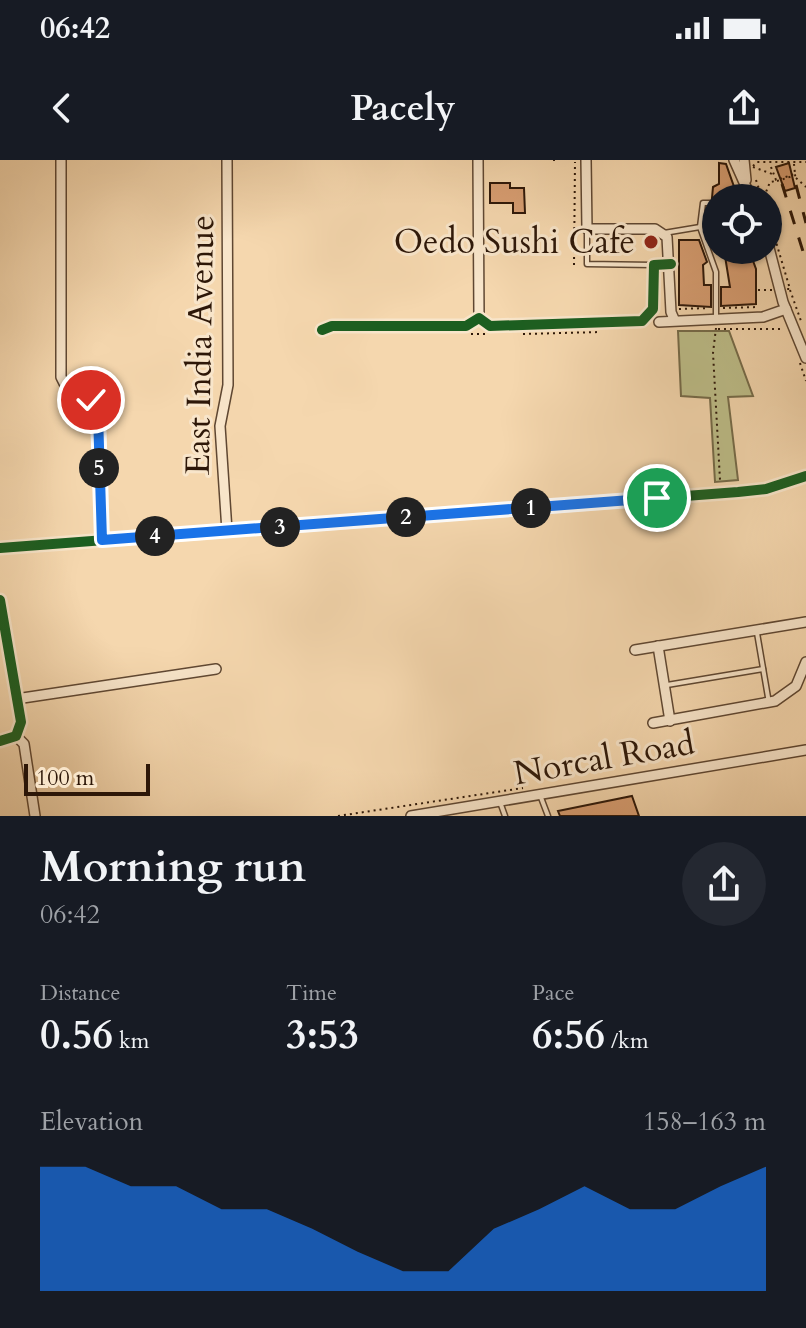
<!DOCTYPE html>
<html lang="en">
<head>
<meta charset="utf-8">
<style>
	body { margin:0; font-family:Cardo,serif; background:#242831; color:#f1f3f6; height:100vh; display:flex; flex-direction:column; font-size:30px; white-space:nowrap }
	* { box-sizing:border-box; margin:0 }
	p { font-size:26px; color:#9ea1a6 }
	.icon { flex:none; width:44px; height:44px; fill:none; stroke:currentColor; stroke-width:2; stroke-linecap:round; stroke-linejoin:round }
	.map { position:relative; height:656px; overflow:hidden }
	.details { display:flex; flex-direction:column; background:#171b24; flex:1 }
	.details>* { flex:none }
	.tools { position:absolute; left:702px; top:24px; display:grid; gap:16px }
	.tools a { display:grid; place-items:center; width:80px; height:80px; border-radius:50%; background:#171b24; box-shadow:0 2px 6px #0004; font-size:40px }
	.scale { position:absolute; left:24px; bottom:20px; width:126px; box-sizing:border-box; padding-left:8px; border:4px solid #2d1708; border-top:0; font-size:22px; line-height:28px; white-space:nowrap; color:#2d1708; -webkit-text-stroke:6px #f8e5ca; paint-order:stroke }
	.pin { position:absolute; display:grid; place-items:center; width:68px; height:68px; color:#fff; margin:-34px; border:4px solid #fff; border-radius:50%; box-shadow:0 2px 8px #0007 }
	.km { position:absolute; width:40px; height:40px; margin:-20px; border-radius:50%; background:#222; color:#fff; font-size:22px; line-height:40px; text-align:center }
	.round { display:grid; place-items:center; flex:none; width:84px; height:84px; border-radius:42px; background:#242831 }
	.overview { display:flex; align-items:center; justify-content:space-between; height:136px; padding:0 40px }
	h1 { font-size:44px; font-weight:800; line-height:60px }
	.stats { display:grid; grid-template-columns:repeat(3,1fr); gap:12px; height:136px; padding:8px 40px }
	.stats div { display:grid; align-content:center }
	.stats b { font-size:40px; font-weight:800 }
	.stats small { font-size:22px; font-weight:400 }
	.stats p { font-size:22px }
	.chart { height:224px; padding:16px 40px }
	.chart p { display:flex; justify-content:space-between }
	.chart svg { width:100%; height:144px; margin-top:8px; fill:#1a73e8; opacity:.7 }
	.status { display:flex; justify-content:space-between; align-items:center; height:56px; padding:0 40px; background:#171b24; direction:ltr }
	.status svg { height:22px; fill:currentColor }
	header { display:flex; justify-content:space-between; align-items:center; height:104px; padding:0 40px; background:#171b24; font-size:36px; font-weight:800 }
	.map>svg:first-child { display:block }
	.green { fill:#bdbe89; stroke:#756a48; stroke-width:2 }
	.building { fill:#d89e72; stroke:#2d1708; stroke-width:2 }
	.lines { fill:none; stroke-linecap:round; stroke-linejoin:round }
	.service-casing { stroke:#5f4732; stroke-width:7 }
	.minor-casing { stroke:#5f4732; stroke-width:12 }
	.path { stroke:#2d1708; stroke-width:2; stroke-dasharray:2 4; stroke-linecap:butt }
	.service { stroke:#f8e5ca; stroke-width:4 }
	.minor { stroke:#f8e5ca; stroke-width:9 }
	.rail { stroke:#2d1708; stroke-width:3; stroke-dasharray:14 14; stroke-linecap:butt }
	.cycleway-casing { stroke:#f8e5ca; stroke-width:15 }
	.cycleway { stroke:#1b5e20; stroke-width:10 }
	.route-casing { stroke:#fff; stroke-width:16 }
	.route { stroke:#1a73e8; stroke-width:10 }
	.poi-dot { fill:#8f2418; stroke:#f8e5ca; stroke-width:3 }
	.labels { text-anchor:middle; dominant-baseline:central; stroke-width:6; stroke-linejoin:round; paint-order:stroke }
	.poi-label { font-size:34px; fill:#2d1708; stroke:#f8e5ca; text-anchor:end }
	.street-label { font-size:34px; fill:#2d1708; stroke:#f8e5ca }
</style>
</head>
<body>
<div class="status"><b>06:42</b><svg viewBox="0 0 49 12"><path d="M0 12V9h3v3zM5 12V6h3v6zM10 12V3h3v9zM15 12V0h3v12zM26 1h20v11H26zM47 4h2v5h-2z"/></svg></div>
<header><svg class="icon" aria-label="back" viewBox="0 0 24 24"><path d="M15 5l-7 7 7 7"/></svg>Pacely<svg class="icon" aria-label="share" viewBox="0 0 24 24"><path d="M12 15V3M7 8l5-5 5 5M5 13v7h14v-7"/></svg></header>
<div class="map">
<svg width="806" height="656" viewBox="0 0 806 656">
	<rect width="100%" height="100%" fill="#f5d7ae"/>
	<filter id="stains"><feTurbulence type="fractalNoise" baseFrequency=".0025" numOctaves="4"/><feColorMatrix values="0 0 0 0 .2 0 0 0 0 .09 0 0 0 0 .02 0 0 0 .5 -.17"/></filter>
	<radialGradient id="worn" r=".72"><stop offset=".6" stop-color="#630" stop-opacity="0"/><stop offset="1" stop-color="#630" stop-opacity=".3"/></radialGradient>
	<!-- green -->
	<polygon class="green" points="678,171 729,171 753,236 728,237 738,320 715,322 710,238 681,236"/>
	<!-- building -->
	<g class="building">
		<polygon points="719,3 726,4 738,38 712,38 713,27 719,24"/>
		<polygon points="789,3 795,28 785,31 776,7"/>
		<polygon points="490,23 510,23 510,28 524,28 525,53 513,53 513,43 490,43"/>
		<polygon points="679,80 699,80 707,102 703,105 704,125 711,125 711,147 679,145"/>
		<polygon points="724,90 749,90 756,109 756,144 721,146 721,127 730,127"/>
		<polygon points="632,636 639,656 560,656 558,651"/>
	</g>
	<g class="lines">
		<defs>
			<g id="service">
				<polyline points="716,43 703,43 700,67 716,112 716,157"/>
				<polyline points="587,71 587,104 653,105"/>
				<polyline points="664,73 700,67"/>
				<polyline points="757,473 769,543"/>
				<polyline points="667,525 763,509"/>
				<polyline points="540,635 548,656"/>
				<polyline points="500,642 505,656"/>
			</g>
			<g id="minor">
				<polyline points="61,0 61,217 67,229 96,245 102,380"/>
				<polyline points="478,0 479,158"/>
				<polyline points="586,0 587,69 655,69 667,77 671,152 674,159"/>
				<polyline points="734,0 751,38"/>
				<polyline points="744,0 746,20"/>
				<polyline points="768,84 783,142 806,198"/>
				<polyline points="659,162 763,157 786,149"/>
				<polyline points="322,170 332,166 466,166 479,158 490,166 642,161 653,149 654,105 671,104"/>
				<polyline points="227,371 220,266 228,225 227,0"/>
				<polyline points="0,388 738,332 766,329 806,316"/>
				<polyline points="0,440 21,562 16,576 0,581"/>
				<polyline points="658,486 670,561"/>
				<polyline points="635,490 806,462"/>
				<polyline points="16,539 216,509"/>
				<polyline points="653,563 775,541 796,526 806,502"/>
				<polyline points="16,576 24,584 35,656"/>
				<polyline points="411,656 806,590"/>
			</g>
		</defs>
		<!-- service casing -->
		<use href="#service" class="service-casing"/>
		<!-- minor casing -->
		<use href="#minor" class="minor-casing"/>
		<!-- path -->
		<g class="path">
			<polyline points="554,1 554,0"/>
			<polyline points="753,6 757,2 806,2"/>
			<polyline points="753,7 775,15"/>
			<polyline points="771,7 776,20 795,14 794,4"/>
			<polyline points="796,18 806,27"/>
			<polyline points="756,20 762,38"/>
			<polyline points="777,21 796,15"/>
			<polyline points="764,37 770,22 776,21"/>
			<polyline points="768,55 790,129 787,129"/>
			<polyline points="574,105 575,2"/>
			<polyline points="758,130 772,130"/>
			<polyline points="790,130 801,161"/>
			<polyline points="723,148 758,147"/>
			<polyline points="679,149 709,148"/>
			<polyline points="716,168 713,193 720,320"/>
			<polyline points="718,169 784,169"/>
			<polyline points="471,174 488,174"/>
			<polyline points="523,174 600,172"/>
			<polyline points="800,203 806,221"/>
			<polyline points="338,656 523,628"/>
		</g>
		<!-- service -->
		<use href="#service" class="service"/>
		<!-- minor -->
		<use href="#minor" class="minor"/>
		<!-- rail -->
		<g class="rail">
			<polyline points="782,24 806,101"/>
			<polyline points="796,25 806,63"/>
		</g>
		<defs>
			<g id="cycleway">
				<polyline points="322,170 332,166 466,166 479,158 490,166 642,161 653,149 654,105 671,104"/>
				<polyline points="0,388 738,332 766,329 806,316"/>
				<polyline points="0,440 21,562 16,576 0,581"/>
			</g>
		</defs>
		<!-- cycleway casing -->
		<use href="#cycleway" class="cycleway-casing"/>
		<!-- cycleway -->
		<use href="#cycleway" class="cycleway"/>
	</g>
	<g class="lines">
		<defs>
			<polyline id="route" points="91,240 98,255 102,380 657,338"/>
		</defs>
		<!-- route casing -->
		<use href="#route" class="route-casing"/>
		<!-- route -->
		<use href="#route" class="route"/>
	</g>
	<!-- markers -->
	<circle class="poi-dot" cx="651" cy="82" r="8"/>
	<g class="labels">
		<!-- poi labels -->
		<g class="poi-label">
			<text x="635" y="82">Oedo Sushi Cafe</text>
		</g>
		<!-- street labels -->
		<g class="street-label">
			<text transform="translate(200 185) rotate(-89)">East India Avenue</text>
			<text transform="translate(604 598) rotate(-10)">Norcal Road</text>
		</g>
	</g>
	<rect width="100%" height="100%" filter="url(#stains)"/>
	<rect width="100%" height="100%" fill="url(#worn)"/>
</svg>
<div class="tools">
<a><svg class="icon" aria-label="locate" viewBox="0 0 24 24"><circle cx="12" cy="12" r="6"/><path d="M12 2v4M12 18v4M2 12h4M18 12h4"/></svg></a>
</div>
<div class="scale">100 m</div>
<div class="pin" style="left:657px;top:338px;background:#1e9e55"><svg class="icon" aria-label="arrive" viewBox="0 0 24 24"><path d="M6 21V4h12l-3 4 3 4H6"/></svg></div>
<div class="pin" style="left:91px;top:240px;background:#d93025"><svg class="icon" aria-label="check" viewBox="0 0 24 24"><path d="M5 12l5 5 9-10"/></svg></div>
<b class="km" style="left:531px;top:348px">1</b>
<b class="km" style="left:406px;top:357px">2</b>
<b class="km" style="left:280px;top:367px">3</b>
<b class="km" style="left:155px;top:376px">4</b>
<b class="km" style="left:99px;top:308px">5</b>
</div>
<section class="details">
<div class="overview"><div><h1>Morning run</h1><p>06:42</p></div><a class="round"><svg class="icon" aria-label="share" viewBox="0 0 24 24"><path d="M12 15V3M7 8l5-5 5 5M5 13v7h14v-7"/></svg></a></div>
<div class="stats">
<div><p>Distance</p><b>0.56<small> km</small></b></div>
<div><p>Time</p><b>3:53</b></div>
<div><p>Pace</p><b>6:56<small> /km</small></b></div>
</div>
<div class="chart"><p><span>Elevation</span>158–163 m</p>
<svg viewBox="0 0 160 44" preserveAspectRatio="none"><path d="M0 44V6L10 6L20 12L30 12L40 19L50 19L60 25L70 32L80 38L90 38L100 25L110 19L120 12L130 19L140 19L150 12L160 6V44z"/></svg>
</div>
</section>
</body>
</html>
